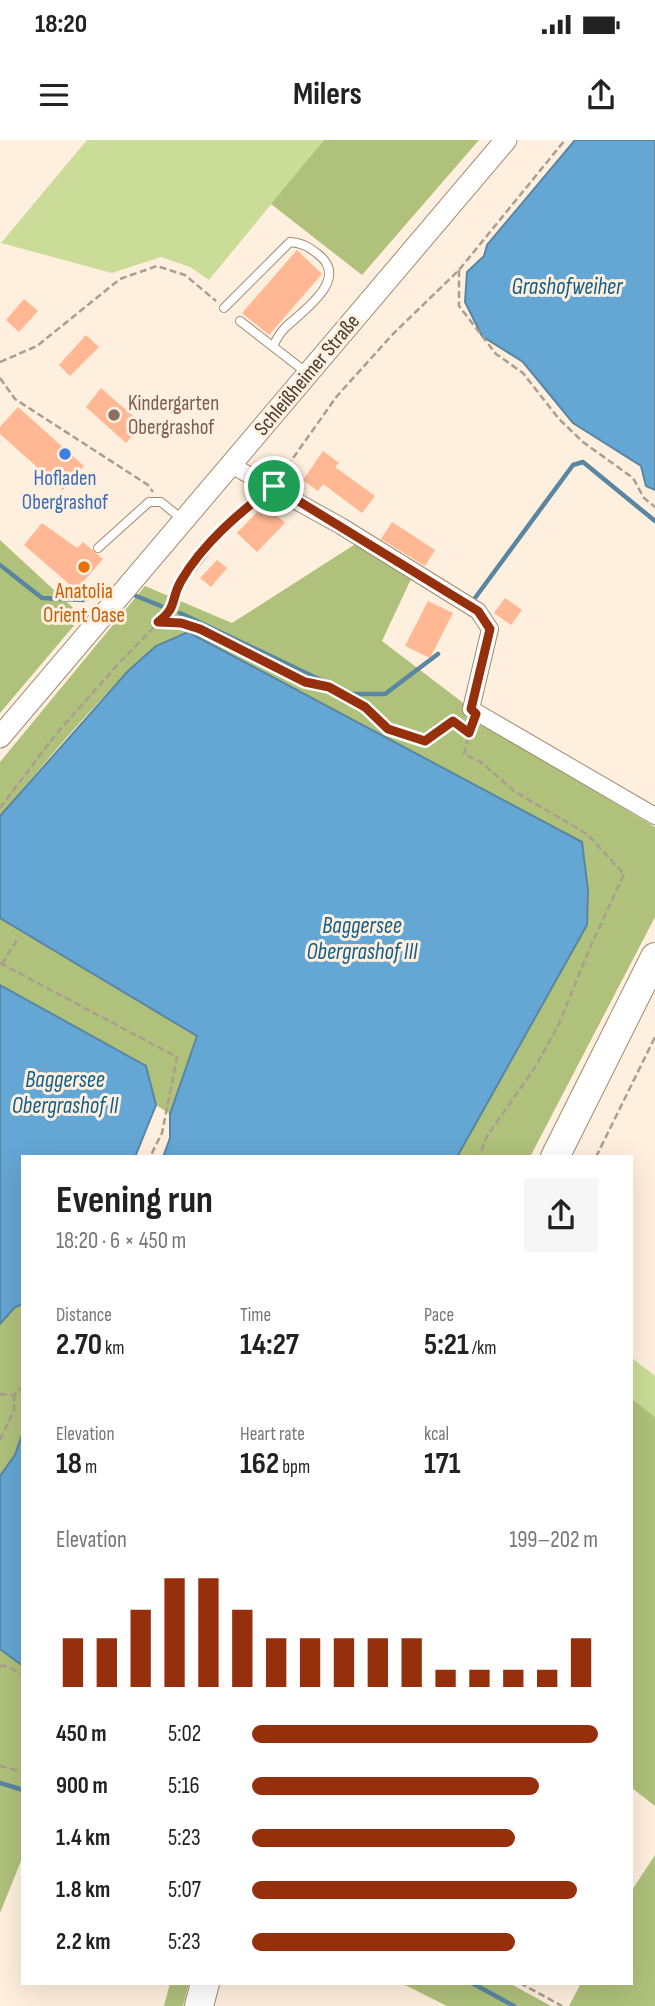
<!DOCTYPE html>
<html lang="en">
<head>
<meta charset="utf-8">
<style>
	body { margin:0; font-family:"Sofia Sans Condensed",sans-serif; background:#f6f6f6; color:#222; height:100vh; display:flex; flex-direction:column; font-size:26px; white-space:nowrap }
	* { box-sizing:border-box; margin:0 }
	p { font-size:23px; color:#767676 }
	.icon { flex:none; width:38px; height:38px; fill:none; stroke:currentColor; stroke-width:2; stroke-linecap:round; stroke-linejoin:round }
	.map { position:relative; flex:1; overflow:hidden }
	.side { position:absolute; left:21px; top:1015px; width:612px; height:830px; display:flex; flex-direction:column; background:#fff; border-radius:0px; box-shadow:0 7px 28px #0002 }
	.side>* { flex:none }
	.pin { position:absolute; display:grid; place-items:center; width:60px; height:60px; color:#fff; margin:-30px; border:4px solid #fff; border-radius:50%; box-shadow:0 2px 7px #0007 }
	.round { display:grid; place-items:center; flex:none; width:74px; height:74px; border-radius:0px; background:#f6f6f6 }
	.headline { display:flex; align-items:center; justify-content:space-between; height:119px; padding:0 35px }
	h1 { font-size:38px; font-weight:700; line-height:52px }
	.metrics { display:grid; grid-template-columns:repeat(3,1fr); gap:10px; height:119px; padding:7px 35px }
	.metrics div { display:grid; align-content:center }
	.metrics b { font-size:30px; font-weight:700 }
	.metrics small { font-size:19px; font-weight:400 }
	.metrics p { font-size:19px }
	.chart { height:196px; padding:14px 35px }
	.chart p { display:flex; justify-content:space-between }
	.chart svg { width:100%; height:126px; margin-top:7px; stroke:#962f0c; stroke-width:6 }
	ul { padding:0 35px; list-style:none; font-size:23px }
	li { display:grid; grid-template-columns:112px 84px 1fr; align-items:center; height:52px }
	li i { height:18px; border-radius:9px; background:#962f0c }
	.status { display:flex; justify-content:space-between; align-items:center; height:49px; padding:0 35px; background:#fff; direction:ltr }
	.status svg { height:19px; fill:currentColor }
	header { display:flex; justify-content:space-between; align-items:center; height:91px; padding:0 35px; background:#fff; font-size:32px; font-weight:700 }
	.map>svg:first-child { display:block }
	.green { fill:#cbdc99 }
	.forest { fill:#afc17a }
	.water { fill:#64a6d4; stroke:#5a86a2; stroke-width:2 }
	.lines { fill:none; stroke-linecap:round; stroke-linejoin:round }
	.stream { stroke:#5a86a2; stroke-width:4.5 }
	.building { fill:#ffb794 }
	.lane-casing { stroke:#a28a70; stroke-width:10 }
	.street-casing { stroke:#a28a70; stroke-width:18 }
	.secondary-casing { stroke:#a28a70; stroke-width:23 }
	.highway-casing { stroke:#a28a70; stroke-width:30 }
	.path { stroke:#ab9d8f; stroke-width:2.5; stroke-dasharray:7 3.5; stroke-linecap:butt }
	.lane { stroke:#fff; stroke-width:8 }
	.street { stroke:#fff; stroke-width:16 }
	.secondary { stroke:#fff; stroke-width:21 }
	.highway { stroke:#fff; stroke-width:28 }
	.route-casing { stroke:#fff; stroke-width:14 }
	.route { stroke:#962f0c; stroke-width:9 }
	.education-dot { fill:#8d6e63; stroke:#ffefde; stroke-width:2.5 }
	.shop-dot { fill:#3f7fe0; stroke:#ffefde; stroke-width:2.5 }
	.food-dot { fill:#e8710a; stroke:#ffefde; stroke-width:2.5 }
	.labels { text-anchor:middle; dominant-baseline:central; stroke-width:6; stroke-linejoin:round; paint-order:stroke }
	.street-label { font-size:21px; fill:#443a2f; stroke:#ffefde }
	.education-label { font-size:21px; fill:#785e54; stroke:#ffefde; text-anchor:start }
	.shop-label { font-size:21px; fill:#366cbe; stroke:#ffefde }
	.food-label { font-size:21px; fill:#c56008; stroke:#ffefde }
	.water-label { font-size:23px; font-style:italic; fill:#0e5d8a; stroke:#ffefde }
</style>
</head>
<body>
<div class="status"><b>18:20</b><svg viewBox="0 0 49 12"><path d="M0 12V9h3v3zM5 12V6h3v6zM10 12V3h3v9zM15 12V0h3v12zM26 1h20v11H26zM47 4h2v5h-2z"/></svg></div>
<header><svg class="icon" aria-label="menu" viewBox="0 0 24 24"><path d="M4 6h16M4 12h16M4 18h16"/></svg>Milers<svg class="icon" aria-label="share" viewBox="0 0 24 24"><path d="M12 15V3M7 8l5-5 5 5M5 13v7h14v-7"/></svg></header>
<div class="map">
<svg width="655" height="1866" viewBox="0 0 655 1866">
	<rect width="100%" height="100%" fill="#ffefde"/>
	<!-- green -->
	<g class="green">
		<polygon points="87,0 324,0 209,140 190,127 161,117 112,133 1,103"/>
		<polygon points="632,1218 655,1236 655,1277 632,1259"/>
	</g>
	<!-- forest -->
	<g class="forest">
		<polygon points="324,0 479,0 362,135 271,64"/>
		<polygon points="0,400 82,476 0,573"/>
		<path d="M357 403 411 439 382 501 462 562 473 578 655 687V777L530 1017H457L587 785 156 506C98 557 50 617 0 676V622L145 446 232 483Z"/>
		<polygon points="0,778 198,896 170,974 156,965 146,926 0,845"/>
		<polygon points="23,1164 23,1292 15,1315 0,1336 0,1184 15,1167"/>
		<polygon points="632,1259 655,1277 655,1666 632,1648"/>
		<polygon points="0,1509 23,1526 23,1716 0,1773"/>
		<polygon points="655,1715 655,1866 569,1866 581,1843 632,1843 632,1750"/>
		<polygon points="170,1843 189,1843 183,1866 164,1866"/>
		<polygon points="401,1843 509,1843 551,1866 447,1866"/>
	</g>
	<!-- water -->
	<g class="water">
		<polygon points="575,0 655,0 655,350 646,346 641,326 573,283 523,222 482,196 465,162 467,132 484,116 487,105"/>
		<polygon points="188,492 582,702 588,750 587,785 457,1017 163,1017 170,998 170,974 197,896 0,778 0,676 128,531 156,506"/>
		<polygon points="0,845 146,926 156,965 135,1017 23,1017 23,1164 15,1167 0,1184"/>
		<polygon points="23,1292 23,1526 0,1509 0,1336 15,1315"/>
	</g>
	<g class="lines">
		<!-- stream -->
		<g class="stream">
			<polyline points="0,425 42,458 83,460 114,448"/>
			<polyline points="136,456 161,466"/>
			<polyline points="475,458 573,325 583,322 655,381"/>
			<polyline points="180,473 350,554 385,554 438,514"/>
			<polyline points="0,1643 23,1650"/>
			<polyline points="472,1843 514,1866"/>
		</g>
	</g>
	<!-- building -->
	<g class="building">
		<polygon points="297,110 322,134 269,195 242,173"/>
		<polygon points="24,159 38,171 19,192 6,180"/>
		<polygon points="86,195 99,207 70,236 59,225"/>
		<polygon points="101,248 142,284 126,303 86,267"/>
		<polygon points="18,267 84,326 63,350 0,294 0,287"/>
		<polygon points="323,311 339,323 335,327 375,356 362,373 323,344 318,351 303,340"/>
		<polygon points="265,364 285,383 257,412 237,393"/>
		<polygon points="392,382 435,410 425,426 381,399"/>
		<polygon points="42,383 77,408 83,402 103,419 76,450 24,405"/>
		<polygon points="217,420 227,428 211,447 200,438"/>
		<polygon points="505,458 522,470 511,485 494,473"/>
		<polygon points="428,461 453,473 430,518 405,506"/>
	</g>
	<g class="lines">
		<defs>
			<g id="lane">
				<path d="M224 168 290 102C303 103 309 107 319 115 350 140 302 171 285 188 280 193 276 200 273 206"/>
				<polyline points="240,181 307,233"/>
				<polyline points="98,408 149,362 161,362 183,380"/>
				<polyline points="171,472 181,442 226,385 272,347"/>
			</g>
			<polyline id="street" points="231,325 341,386 478,471 490,489 471,569 655,676"/>
			<polyline id="secondary" points="0,597 506,0"/>
			<g id="highway">
				<polyline points="555,1017 655,817"/>
				<polyline points="199,1866 205,1843"/>
			</g>
		</defs>
		<!-- lane casing -->
		<use href="#lane" class="lane-casing"/>
		<!-- street casing -->
		<use href="#street" class="street-casing"/>
		<!-- secondary casing -->
		<use href="#secondary" class="secondary-casing"/>
		<!-- highway casing -->
		<use href="#highway" class="highway-casing"/>
		<!-- path -->
		<g class="path">
			<polyline points="459,130 459,166 496,214 523,233 559,279 583,302 633,338 644,358 655,367"/>
			<polyline points="0,222 37,206 120,139 157,126 185,135 216,161"/>
			<polyline points="0,238 15,259 148,345 153,352"/>
			<polyline points="281,335 337,256 393,194 459,130 565,0"/>
			<polyline points="157,483 168,483"/>
			<polyline points="175,483 200,489 305,543 329,547 365,567 388,589 424,601 460,577"/>
			<polyline points="453,581 469,593"/>
			<polyline points="471,587 464,614 481,622 514,651 587,694 624,734 589,810 558,886 534,929 487,996 479,1017"/>
			<polyline points="0,668 56,594 120,522 164,477"/>
			<polyline points="0,823 177,917 162,993 150,1017"/>
			<polyline points="2,824 19,797"/>
			<polyline points="596,1017 655,897"/>
			<polyline points="0,1254 14,1255 23,1246"/>
			<polyline points="0,1300 14,1270 14,1255"/>
			<polyline points="0,1526 7,1526 23,1535"/>
			<polyline points="0,1626 23,1632"/>
			<polyline points="520,1843 562,1866"/>
		</g>
		<!-- lane -->
		<use href="#lane" class="lane"/>
		<!-- street -->
		<use href="#street" class="street"/>
		<!-- secondary -->
		<use href="#secondary" class="secondary"/>
		<!-- highway -->
		<use href="#highway" class="highway"/>
	</g>
	<g class="lines">
		<defs>
			<path id="route" d="M274 346 478 471 490 489 471 569 476 574 469 593 453 581 425 601 388 589 365 567 329 547 305 542 200 489 181 483 158 482C178 467 170 460 181 441 203 403 239 373 274 346Z"/>
		</defs>
		<!-- route casing -->
		<use href="#route" class="route-casing"/>
		<!-- route -->
		<use href="#route" class="route"/>
	</g>
	<!-- markers -->
	<circle class="education-dot" cx="114" cy="275" r="7"/>
	<circle class="shop-dot" cx="65" cy="314" r="7"/>
	<circle class="food-dot" cx="84" cy="427" r="7"/>
	<g class="labels">
		<!-- street labels -->
		<g class="street-label">
			<text transform="translate(307 235) rotate(-50)">Schleißheimer Straße</text>
		</g>
		<!-- education labels -->
		<g class="education-label">
			<text x="128" y="263">Kindergarten<tspan x="128" dy="24">Obergrashof</tspan></text>
		</g>
		<!-- shop labels -->
		<g class="shop-label">
			<text x="65" y="338">Hofladen<tspan x="65" dy="24">Obergrashof</tspan></text>
		</g>
		<!-- food labels -->
		<g class="food-label">
			<text x="84" y="451">Anatolia<tspan x="84" dy="24">Orient Oase</tspan></text>
		</g>
		<!-- water labels -->
		<g class="water-label">
			<text x="567" y="147">Grashofweiher</text>
			<text x="362" y="786">Baggersee<tspan x="362" dy="26">Obergrashof III</tspan></text>
			<text x="65" y="940">Baggersee<tspan x="65" dy="26">Obergrashof II</tspan></text>
		</g>
	</g>
</svg>
<div class="pin" style="left:274px;top:346px;background:#1e9e55"><svg class="icon" aria-label="arrive" viewBox="0 0 24 24"><path d="M6 21V4h12l-3 4 3 4H6"/></svg></div>
<section class="side">
<div class="headline"><div><h1>Evening run</h1><p>18:20 · 6 × 450 m</p></div><a class="round"><svg class="icon" aria-label="share" viewBox="0 0 24 24"><path d="M12 15V3M7 8l5-5 5 5M5 13v7h14v-7"/></svg></a></div>
<div class="metrics">
<div><p>Distance</p><b>2.70<small> km</small></b></div>
<div><p>Time</p><b>14:27</b></div>
<div><p>Pace</p><b>5:21<small> /km</small></b></div>
</div>
<div class="metrics">
<div><p>Elevation</p><b>18<small> m</small></b></div>
<div><p>Heart rate</p><b>162<small> bpm</small></b></div>
<div><p>kcal</p><b>171</b></div>
</div>
<div class="chart"><p><span>Elevation</span>199–202 m</p>
<svg viewBox="0 0 160 44" preserveAspectRatio="none"><path d="M5 44V27M15 44V27M25 44V17M35 44V6M45 44V6M55 44V17M65 44V27M75 44V27M85 44V27M95 44V27M105 44V27M115 44V38M125 44V38M135 44V38M145 44V38M155 44V27"/></svg>
</div>
<ul>
<li><b>450 m</b>5:02<i style="width:100%"></i></li>
<li><b>900 m</b>5:16<i style="width:83%"></i></li>
<li><b>1.4 km</b>5:23<i style="width:76%"></i></li>
<li><b>1.8 km</b>5:07<i style="width:94%"></i></li>
<li><b>2.2 km</b>5:23<i style="width:76%"></i></li>
</ul>
</section>
</div>
</body>
</html>
